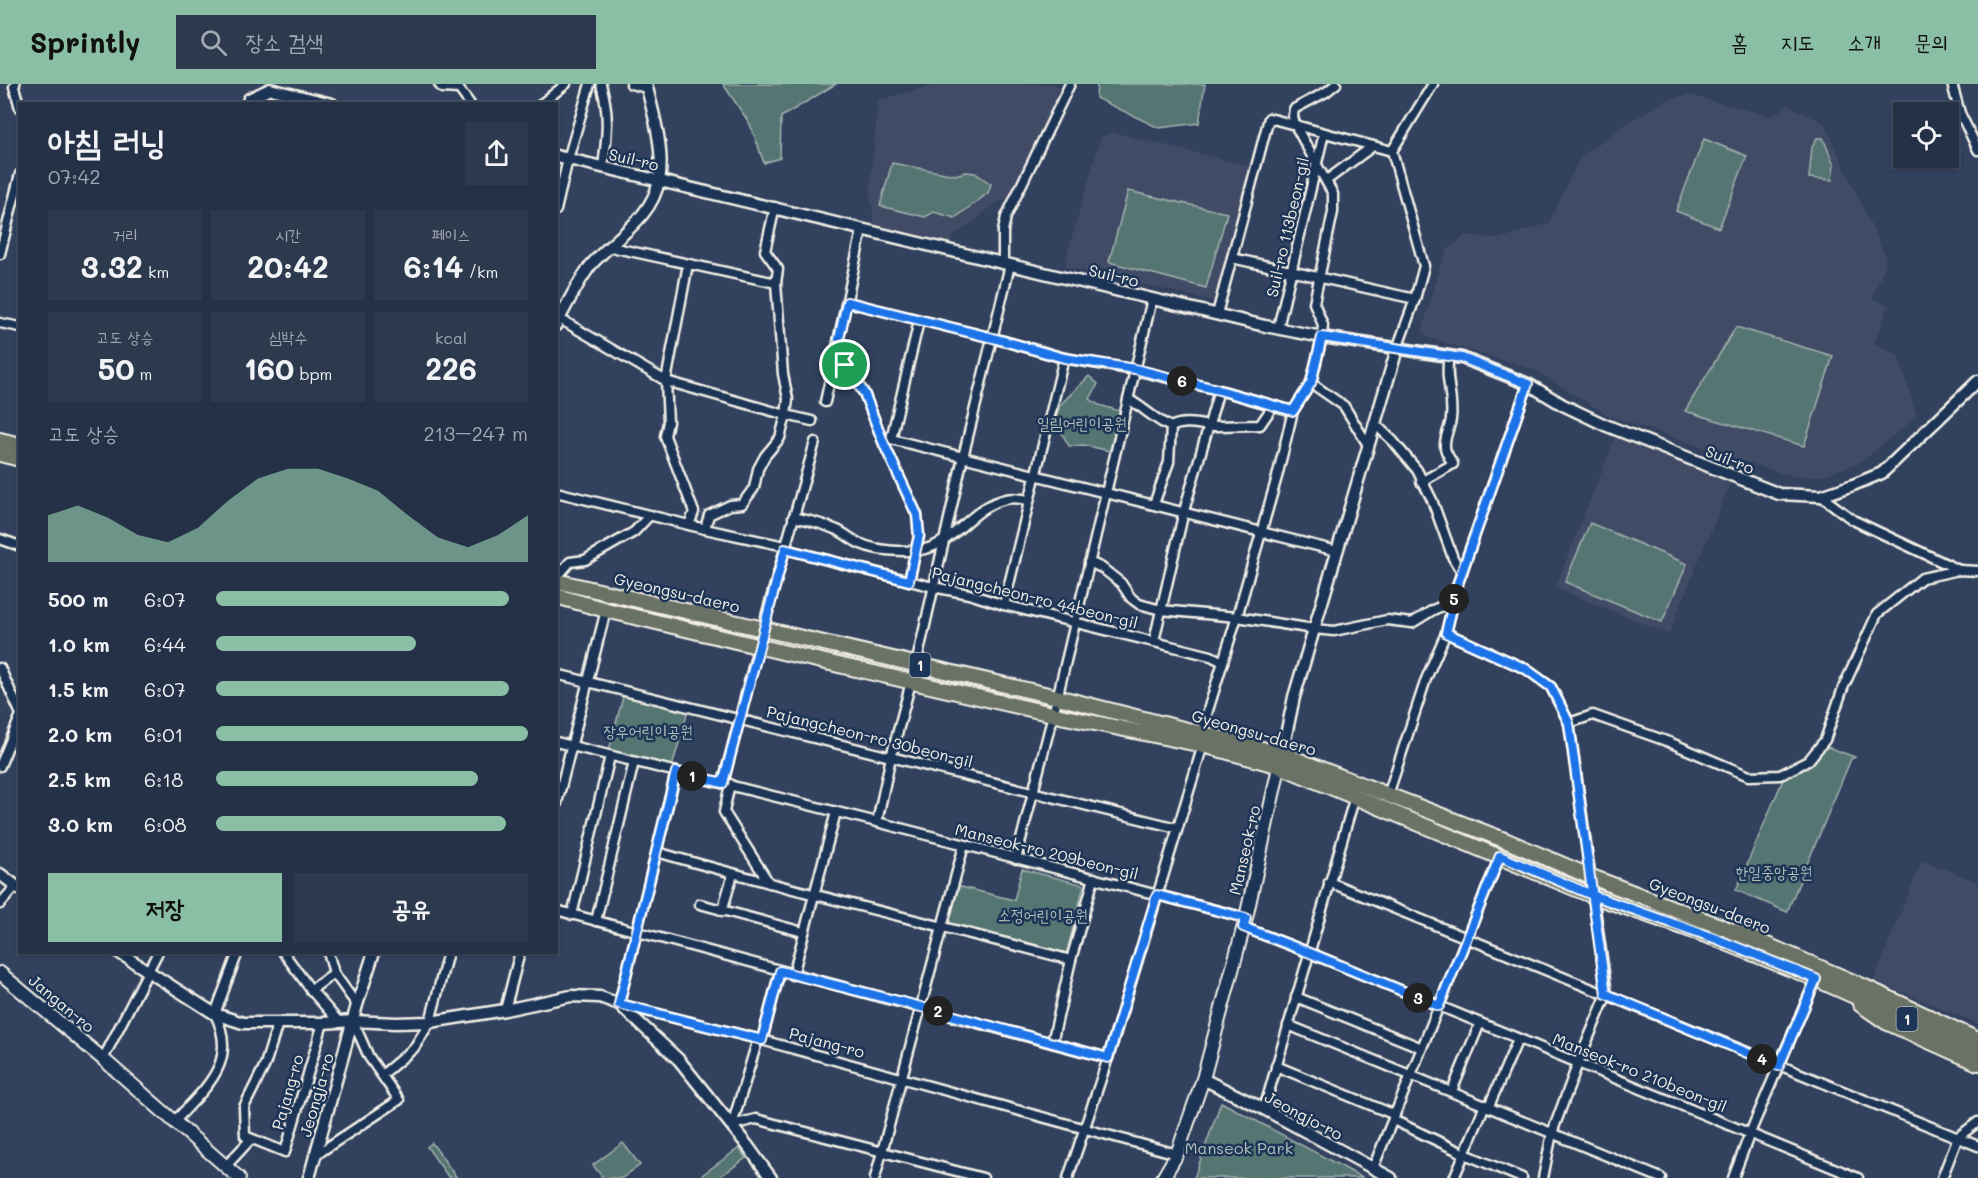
<!DOCTYPE html>
<html lang="ko">
<head>
<meta charset="utf-8">
<style>
	body { margin:0; font-family:Mali,"Poor Story",sans-serif; background:#2d394d; color:#f1f3f6; height:100vh; display:flex; flex-direction:column; font-size:22px; white-space:nowrap }
	* { box-sizing:border-box; margin:0 }
	p { font-size:20px; color:#a3a9b3 }
	.icon { flex:none; width:33px; height:33px; fill:none; stroke:currentColor; stroke-width:2; stroke-linecap:round; stroke-linejoin:round }
	.map { position:relative; flex:1; overflow:hidden }
	.panel { position:absolute; left:18px; top:18px; width:540px; height:852px; display:flex; flex-direction:column; background:#253146; border-radius:0px; box-shadow:0 2px 4px #0004,0 0 0 2px #424c5f }
	.panel>* { flex:none }
	.buttons { position:absolute; left:1893px; top:18px; display:grid; gap:12px }
	.buttons a { display:grid; place-items:center; width:66px; height:66px; border-radius:0px; background:#253146; box-shadow:0 2px 4px #0004,0 0 0 2px #424c5f; font-size:30px }
	.pin { position:absolute; display:grid; place-items:center; width:51px; height:51px; color:#fff; margin:-26px; border:3px solid #fff; border-radius:50%; box-shadow:0 2px 6px #0007 }
	.km { position:absolute; width:30px; height:30px; margin:-15px; border-radius:50%; background:#222; color:#fff; font-size:16px; line-height:30px; text-align:center }
	.round { display:grid; place-items:center; flex:none; width:63px; height:63px; border-radius:0px; background:#2d394d }
	.headline { display:flex; align-items:center; justify-content:space-between; height:102px; padding:0 30px }
	h1 { font-size:33px; font-weight:700; line-height:45px }
	.stats { display:grid; grid-template-columns:repeat(3,1fr); gap:9px; height:102px; padding:6px 30px }
	.stats div { display:grid; align-content:center; border-radius:0px; background:#2d394d; text-align:center }
	.stats b { font-size:30px; font-weight:700 }
	.stats small { font-size:16px; font-weight:400 }
	.stats p { font-size:16px }
	.chart { height:168px; padding:12px 30px }
	.chart p { display:flex; justify-content:space-between }
	.chart svg { width:100%; height:108px; margin-top:6px; fill:#8abfa5; opacity:.7 }
	.button { display:flex; gap:12px; margin-top:auto; padding:12px 30px }
	.button a { flex:1; height:69px; border-radius:0px; background:#8abfa5; color:#111; font-size:24px; font-weight:700; line-height:69px; text-align:center }
	.button a+a { background:#2d394d; color:#f1f3f6 }
	ul { padding:0 30px; list-style:none; font-size:20px }
	li { display:grid; grid-template-columns:96px 72px 1fr; align-items:center; height:45px }
	li i { height:15px; border-radius:8px; background:#8abfa5 }
	header { display:flex; align-items:center; gap:36px; box-sizing:border-box; height:84px; padding:0 30px; background:#8abfa5; color:#111 }
	header strong { font-size:28px }
	nav { display:flex; gap:33px; margin-inline-start:auto; font-size:21px }
	.search { width:420px; height:54px; background:#2d394d; display:flex; align-items:center; gap:15px; box-sizing:border-box; padding:0 21px; border-radius:0px; color:#a3a9b3; font-size:22px }
	.map>svg:first-child { display:block }
	.built { fill:#434c66 }
	.green { fill:#547473; stroke:#a4b2ae; stroke-width:1.5 }
	.lines { fill:none; stroke-linecap:round; stroke-linejoin:round }
	.minor-casing { stroke:#f4f1e8; stroke-width:13 }
	.tertiary-casing { stroke:#f4f1e8; stroke-width:15 }
	.secondary-casing { stroke:#f4f1e8; stroke-width:16 }
	.primary-casing { stroke:#f4f1e8; stroke-width:18 }
	.minor { stroke:#1d3557; stroke-width:8 }
	.tertiary { stroke:#1d3557; stroke-width:10 }
	.secondary { stroke:#1d3557; stroke-width:12 }
	.primary { stroke:#6b7165; stroke-width:14 }
	.route-casing { stroke:#fff; stroke-width:12 }
	.route { stroke:#1a73e8; stroke-width:8 }
	.labels { text-anchor:middle; dominant-baseline:central; stroke-width:5; stroke-linejoin:round; paint-order:stroke }
	.shield { fill:#1d3557; stroke:#b4b9bc; stroke-width:1.5 }
	.shield-label { font-size:15px; font-weight:bold; fill:#f4f1e8 }
	.street-label { font-size:16px; fill:#f4f1e8; stroke:#1d3557 }
	.park-label { font-size:16px; fill:#b4bfb9; stroke:#1d3557 }
</style>
</head>
<body>
<header>
<strong>Sprintly</strong>
<div class="search"><svg class="icon" aria-label="search" viewBox="0 0 24 24"><circle cx="10" cy="10" r="6"/><path d="M15 15l6 6"/></svg>장소 검색</div>
<nav><a>홈</a><a>지도</a><a>소개</a><a>문의</a></nav>
</header>
<div class="map">
<svg width="1978" height="1094" viewBox="0 0 1978 1094">
	<rect width="100%" height="100%" fill="#31415e"/>
	<filter id="ink" filterUnits="userSpaceOnUse"><feTurbulence type="fractalNoise" baseFrequency=".0167" numOctaves="2"/><feDisplacementMap in="SourceGraphic" scale="12" xChannelSelector="R" yChannelSelector="G"/><feConvolveMatrix kernelMatrix="1 2 1 2 8 2 1 2 1" color-interpolation-filters="sRGB"/></filter>
	<g filter="url(#ink)">
		<!-- built -->
		<g class="built">
			<polygon points="940,0 1054,0 1061,6 1013,112 991,122 974,138 954,151 947,167 875,144 870,108 878,16"/>
			<polygon points="1688,11 1771,32 1788,21 1824,39 1886,174 1884,184 1872,215 1889,221 1874,259 1898,271 1917,332 1861,378 1821,392 1794,392 1780,389 1610,332 1532,285 1427,253 1422,247 1436,194 1447,166 1466,151 1499,155 1549,139 1580,73 1627,39 1667,16"/>
			<polygon points="1112,48 1252,83 1242,125 1214,217 1066,183 1066,174 1101,53"/>
			<polygon points="1617,349 1733,392 1669,550 1555,504"/>
			<polygon points="1922,776 1978,798 1978,940 1874,896"/>
		</g>
		<!-- green -->
		<g class="green">
			<polygon points="723,0 836,0 781,33 780,74 764,79 750,40"/>
			<polygon points="1097,0 1205,0 1199,39 1159,44 1096,14"/>
			<polygon points="1817,54 1823,54 1834,81 1832,96 1809,94 1812,63"/>
			<polygon points="1704,55 1747,72 1719,144 1676,127"/>
			<polygon points="892,79 955,91 966,88 975,89 991,100 988,109 955,134 934,128 925,133 880,122"/>
			<polygon points="1128,107 1227,129 1206,204 1109,178"/>
			<polygon points="1736,243 1833,272 1804,362 1685,327"/>
			<polygon points="1089,292 1098,300 1090,315 1099,321 1120,327 1110,367 1084,361 1069,362 1055,337 1060,321"/>
			<polygon points="1590,439 1687,480 1662,538 1565,498"/>
			<polygon points="624,609 688,627 672,683 609,666"/>
			<polygon points="1825,662 1855,673 1851,675 1787,828 1736,806 1784,693 1809,682"/>
			<polygon points="1022,785 1084,801 1066,871 947,841 957,802 1014,816"/>
			<polygon points="1221,1018 1363,1094 1194,1094"/>
			<polygon points="432,1059 457,1094 449,1094 427,1063"/>
			<polygon points="623,1059 640,1081 622,1094 603,1094 593,1081"/>
			<polygon points="739,1064 746,1074 718,1094 698,1094"/>
		</g>
		<g class="lines">
			<defs>
				<g id="minor">
					<polyline points="15,0 14,3 20,24"/>
					<polyline points="439,0 442,4 459,5 470,20"/>
					<path d="M601 0C610 32 607 51 603 83"/>
					<polyline points="631,0 647,4"/>
					<polyline points="1952,0 1960,29 1978,66"/>
					<polyline points="541,20 566,0"/>
					<polyline points="1327,96 1373,62"/>
					<polyline points="556,126 568,75 590,0"/>
					<polyline points="611,163 776,199"/>
					<polyline points="0,170 20,90"/>
					<polyline points="1232,174 1415,215"/>
					<polyline points="688,180 666,297 668,338 665,352 694,428 689,441"/>
					<polyline points="1003,180 1003,147 1006,133 1070,0"/>
					<polyline points="847,218 993,254 1064,274 1135,286 1219,306 1293,327"/>
					<polyline points="1217,230 1269,34 1392,67"/>
					<polyline points="560,235 666,297 786,331 812,337"/>
					<polyline points="919,237 891,355 1337,467"/>
					<polyline points="0,239 20,243"/>
					<polyline points="1278,244 1324,49"/>
					<polyline points="839,255 843,266 845,281 864,309 884,360 917,431 919,452 909,497"/>
					<polyline points="1397,265 1415,215 1424,182 1392,67 1433,0"/>
					<polyline points="1311,299 1344,322 1368,361"/>
					<path d="M1128 315C1143 323 1155 336 1171 343 1185 336 1198 341 1213 342 1228 342 1244 341 1260 341L1273 322"/>
					<polyline points="825,318 862,146"/>
					<polyline points="1374,339 1393,357 1417,386 1432,416 1453,474 1462,489"/>
					<path d="M1421 398 1453 380C1450 375 1445 368 1445 363 1444 353 1450 344 1451 335 1454 313 1444 294 1449 273"/>
					<polyline points="556,408 705,445 785,462"/>
					<polyline points="1821,412 1853,436 1959,486"/>
					<polyline points="1154,420 1169,378 1171,343"/>
					<path d="M793 433C808 436 823 440 837 446 846 450 853 457 861 460 877 467 908 469 925 465 957 457 973 422 1006 415 1013 413 1021 415 1029 416"/>
					<polyline points="705,445 709,431 730,421 742,420 754,404 758,385 765,372 780,354 786,331 788,315 783,290 776,199 778,185 765,167 775,123"/>
					<polyline points="0,455 20,462"/>
					<polyline points="785,465 933,503 969,510 1004,521 1211,572 1223,578"/>
					<polyline points="1089,478 1102,484 1121,499 1131,514 1139,520 1161,526 1237,533 1314,545 1334,547 1387,536 1412,539 1433,526 1453,517"/>
					<polyline points="556,494 570,478 585,476 634,448 650,431"/>
					<polyline points="1004,521 1064,274"/>
					<polyline points="1446,549 1526,585 1551,603 1569,639 1607,910 1578,979 1552,1049 1543,1094"/>
					<polyline points="1154,557 1184,427 1219,306"/>
					<polyline points="916,581 963,373 1010,181"/>
					<polyline points="0,584 20,628"/>
					<polyline points="556,590 1177,744"/>
					<polyline points="1569,639 1593,631 1669,658 1749,692 1780,691 1808,677 1825,656 1843,604 1877,530 1922,494 1959,486 1978,487"/>
					<polyline points="1201,649 1239,526 1277,393 1293,327 1311,299 1322,253 1323,241 1314,219 1333,128 1333,110 1295,41 1293,32 1294,25 1326,8 1336,0"/>
					<polyline points="556,658 877,738 1246,834"/>
					<polyline points="0,682 20,633"/>
					<polyline points="676,688 619,920 758,955 1177,1070"/>
					<polyline points="723,699 767,529 815,358"/>
					<polyline points="730,700 724,728 769,799"/>
					<polyline points="1388,711 1426,595 1446,549 1458,499 1528,300"/>
					<polyline points="556,723 606,526"/>
					<polyline points="877,738 891,673 911,598"/>
					<path d="M657 768C794 808 933 839 1071 876"/>
					<polyline points="1016,775 1056,619 1152,215"/>
					<polyline points="1329,798 1978,1062"/>
					<polyline points="0,820 16,802"/>
					<polyline points="700,820 803,848"/>
					<polyline points="556,826 1108,974"/>
					<polyline points="722,827 733,790"/>
					<polyline points="572,831 610,672"/>
					<polyline points="596,837 634,678"/>
					<polyline points="1243,843 1310,869 1858,1094"/>
					<polyline points="283,868 311,906 339,938"/>
					<polyline points="328,868 334,889 357,921"/>
					<polyline points="793,891 836,728"/>
					<polyline points="311,906 334,889"/>
					<polyline points="1296,913 1422,964"/>
					<polyline points="505,926 520,868"/>
					<polyline points="278,939 265,981 244,1023 245,1052 285,1068 323,939"/>
					<polyline points="1288,941 1661,1094"/>
					<polyline points="762,956 780,887"/>
					<polyline points="1052,959 1071,876 1094,794"/>
					<polyline points="103,975 158,868"/>
					<polyline points="1276,982 1395,1031"/>
					<polyline points="382,991 414,964 430,938 448,868"/>
					<polyline points="1452,1007 1480,939"/>
					<polyline points="1489,1022 1518,955"/>
					<polyline points="1264,1025 1355,712"/>
					<polyline points="1393,1036 1465,1070 1522,1094"/>
					<path d="M175 1037C205 1004 239 979 215 930L238 868"/>
					<polyline points="732,1041 756,1035 983,1094"/>
					<polyline points="732,1041 758,955"/>
					<polyline points="314,1072 399,1016 369,973 353,937"/>
					<polyline points="226,1082 251,1055"/>
					<polyline points="1373,1084 1500,772"/>
					<polyline points="875,1094 964,761"/>
					<polyline points="1068,1094 1108,974 1203,661"/>
					<polyline points="1454,1094 1485,1021"/>
					<polyline points="1733,1094 1750,1049 1816,895"/>
					<polyline points="1942,1094 1958,1053 1978,1038"/>
				</g>
				<g id="tertiary">
					<polyline points="247,20 249,15 270,5 332,20"/>
					<polyline points="556,72 1265,242 1322,253 1462,274 1528,300 1563,321 1605,341 1779,410 1821,412 1853,401 1882,389 1978,297"/>
					<path d="M556 241C564 226 580 194 591 181 615 153 652 135 659 96 665 68 653 28 646 0"/>
					<polyline points="1282,670 1294,613 1397,265"/>
					<polyline points="0,790 20,805"/>
					<polyline points="118,868 215,930 243,939 323,939 353,937 396,939 430,938 505,926 571,912 600,913 619,920 679,976 747,1061 771,1094"/>
					<polyline points="1203,995 1264,1025 1391,1094"/>
					<polyline points="309,1094 357,921 374,868"/>
				</g>
				<g id="secondary">
					<polyline points="0,889 103,975 239,1094"/>
					<polyline points="1163,1094 1177,1070 1203,995 1246,834 1281,674"/>
				</g>
				<g id="primary">
					<polyline points="0,356 20,361"/>
					<polyline points="0,370 20,375"/>
					<polyline points="556,497 1057,613 1282,670 1507,757 1589,792 1746,852 1865,903 1978,956"/>
					<polyline points="556,512 606,526 782,568 1065,633 1203,661 1280,682 1591,811 1714,854 1816,895 1978,967"/>
					<polyline points="1860,920 1886,938 1978,979"/>
				</g>
			</defs>
			<!-- minor casing -->
			<use href="#minor" class="minor-casing"/>
			<!-- tertiary casing -->
			<use href="#tertiary" class="tertiary-casing"/>
			<!-- secondary casing -->
			<use href="#secondary" class="secondary-casing"/>
			<!-- primary casing -->
			<use href="#primary" class="primary-casing"/>
			<!-- minor -->
			<use href="#minor" class="minor"/>
			<!-- tertiary -->
			<use href="#tertiary" class="tertiary"/>
			<!-- secondary -->
			<use href="#secondary" class="secondary"/>
			<!-- primary -->
			<use href="#primary" class="primary"/>
		</g>
	</g>
	<g class="lines" filter="url(#ink)">
		<defs>
			<polyline id="route" points="845,281 864,309 884,360 917,431 919,452 909,497 785,465 723,699 676,688 619,920 762,956 780,887 921,923 1108,974 1157,811 1246,834 1243,843 1310,869 1439,922 1500,772 1592,811 1714,854 1816,895 1779,982 1606,910 1569,639 1551,603 1526,585 1446,549 1458,499 1528,300 1462,274 1322,253 1311,299 1293,327 1219,306 1135,285 1064,274 993,254 847,218 839,255 843,266 845,281"/>
		</defs>
		<!-- route casing -->
		<use href="#route" class="route-casing"/>
		<!-- route -->
		<use href="#route" class="route"/>
	</g>
	<g class="labels">
		<!-- shield labels -->
		<g class="shield">
			<rect x="909.5" y="569" width="21" height="24" rx="4.5"/>
			<rect x="1896.5" y="923" width="21" height="24" rx="4.5"/>
		</g>
		<g class="shield-label">
			<text x="920" y="581">1</text>
			<text x="1907" y="935">1</text>
		</g>
		<!-- street labels -->
		<g class="street-label">
			<text transform="translate(634 75) rotate(13)">Suil-ro</text>
			<text transform="translate(1287 143) rotate(-77)">Suil-ro 113beon-gil</text>
			<text transform="translate(1114 191) rotate(13)">Suil-ro</text>
			<text transform="translate(1730 375) rotate(22)">Suil-ro</text>
			<text transform="translate(677 508) rotate(13)">Gyeongsu-daero</text>
			<text transform="translate(1035 513) rotate(14)">Pajangcheon-ro 44beon-gil</text>
			<text transform="translate(1254 648) rotate(16)">Gyeongsu-daero</text>
			<text transform="translate(870 652) rotate(14)">Pajangcheon-ro 30beon-gil</text>
			<text transform="translate(1244 766) rotate(-77)">Manseok-ro</text>
			<text transform="translate(1047 767) rotate(14)">Manseok-ro 209beon-gil</text>
			<text transform="translate(1710 821) rotate(21)">Gyeongsu-daero</text>
			<text transform="translate(62 919) rotate(40)">Jangan-ro</text>
			<text transform="translate(827 958) rotate(15)">Pajang-ro</text>
			<text transform="translate(1640 988) rotate(22)">Manseok-ro 210beon-gil</text>
			<text transform="translate(287 1008) rotate(-74)">Pajang-ro</text>
			<text transform="translate(316 1011) rotate(-74)">Jeongja-ro</text>
			<text transform="translate(1304 1031) rotate(28)">Jeongjo-ro</text>
		</g>
		<!-- park labels -->
		<g class="park-label">
			<text x="1082" y="338">일림어린이공원</text>
			<text x="648" y="646">장우어린이공원</text>
			<text x="1774" y="787">한일중앙공원</text>
			<text x="1043" y="830">소정어린이공원</text>
			<text x="1239" y="1063">Manseok Park</text>
		</g>
	</g>
</svg>
<div class="buttons">
<a><svg class="icon" aria-label="locate" viewBox="0 0 24 24"><circle cx="12" cy="12" r="6"/><path d="M12 2v4M12 18v4M2 12h4M18 12h4"/></svg></a>
</div>
<div class="pin" style="left:845px;top:281px;background:#1e9e55"><svg class="icon" aria-label="arrive" viewBox="0 0 24 24"><path d="M6 21V4h12l-3 4 3 4H6"/></svg></div>
<b class="km" style="left:692px;top:692px">1</b>
<b class="km" style="left:938px;top:927px">2</b>
<b class="km" style="left:1418px;top:914px">3</b>
<b class="km" style="left:1762px;top:975px">4</b>
<b class="km" style="left:1454px;top:515px">5</b>
<b class="km" style="left:1182px;top:297px">6</b>
<section class="panel">
<div class="headline"><div><h1>아침 러닝</h1><p>07:42</p></div><a class="round"><svg class="icon" aria-label="share" viewBox="0 0 24 24"><path d="M12 15V3M7 8l5-5 5 5M5 13v7h14v-7"/></svg></a></div>
<div class="stats">
<div><p>거리</p><b>3.32<small> km</small></b></div>
<div><p>시간</p><b>20:42</b></div>
<div><p>페이스</p><b>6:14<small> /km</small></b></div>
</div>
<div class="stats">
<div><p>고도 상승</p><b>50<small> m</small></b></div>
<div><p>심박수</p><b>160<small> bpm</small></b></div>
<div><p>kcal</p><b>226</b></div>
</div>
<div class="chart"><p><span>고도 상승</span>213–247 m</p>
<svg viewBox="0 0 160 44" preserveAspectRatio="none"><path d="M0 44V25L10 21L20 26L30 33L40 36L50 30L60 19L70 10L80 6L90 6L100 10L110 15L120 25L130 34L140 38L150 33L160 25V44z"/></svg>
</div>
<ul>
<li><b>500 m</b>6:07<i style="width:94%"></i></li>
<li><b>1.0 km</b>6:44<i style="width:64%"></i></li>
<li><b>1.5 km</b>6:07<i style="width:94%"></i></li>
<li><b>2.0 km</b>6:01<i style="width:100%"></i></li>
<li><b>2.5 km</b>6:18<i style="width:84%"></i></li>
<li><b>3.0 km</b>6:08<i style="width:93%"></i></li>
</ul>
<div class="button"><a>저장</a><a>공유</a></div>
</section>
</div>
</body>
</html>
